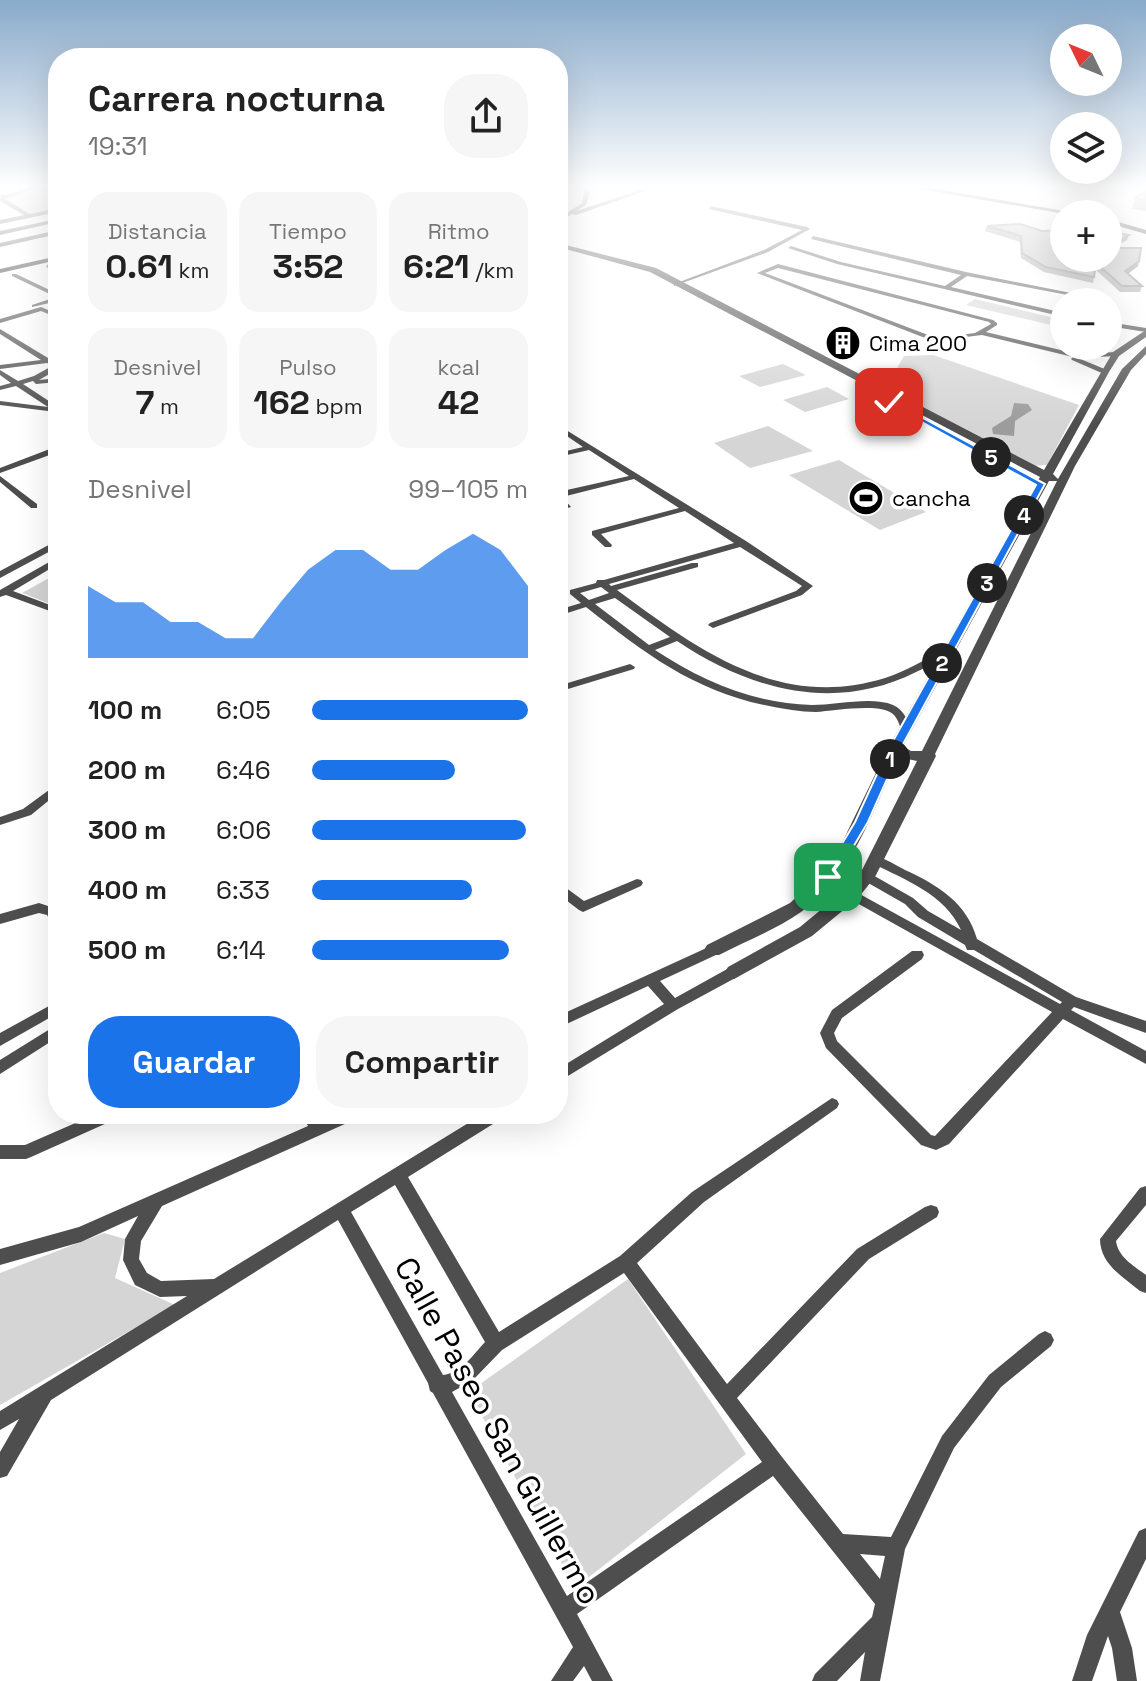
<!DOCTYPE html>
<html lang="es">
<head>
<meta charset="utf-8">
<style>
	body { margin:0; font-family:"Space Grotesk",sans-serif; background:#f6f6f6; color:#222; height:100vh; display:flex; flex-direction:column; font-size:30px; white-space:nowrap }
	* { box-sizing:border-box; margin:0 }
	p { font-size:26px; color:#767676 }
	.icon { flex:none; width:44px; height:44px; fill:none; stroke:currentColor; stroke-width:2; stroke-linecap:round; stroke-linejoin:round }
	.map { position:relative; flex:1; overflow:hidden }
	.sheet { position:absolute; left:48px; top:48px; width:520px; height:1076px; display:flex; flex-direction:column; background:#fff; border-radius:32px; box-shadow:0 8px 32px #0002 }
	.sheet>* { flex:none }
	.needle { width:52px; rotate:313deg }
	.buttons { position:absolute; left:1050px; top:24px; display:grid; gap:16px }
	.buttons a { display:grid; place-items:center; width:72px; height:72px; border-radius:50%; background:#fff; box-shadow:0 8px 32px #0002; font-size:40px }
	.pin { position:absolute; display:grid; place-items:center; width:68px; height:68px; color:#fff; margin:-34px; border-radius:16px; box-shadow:0 4px 12px #0006 }
	.km { position:absolute; width:40px; height:40px; margin:-20px; border-radius:50%; background:#222; color:#fff; font-size:22px; line-height:40px; text-align:center }
	.round { display:grid; place-items:center; flex:none; width:84px; height:84px; border-radius:32px; background:#f6f6f6 }
	.headline { display:flex; align-items:center; justify-content:space-between; height:136px; padding:0 40px }
	h1 { font-size:36px; font-weight:700; line-height:60px }
	.figures { display:grid; grid-template-columns:repeat(3,1fr); gap:12px; height:136px; padding:8px 40px }
	.figures div { display:grid; align-content:center; border-radius:20px; background:#f6f6f6; text-align:center }
	.figures b { font-size:34px; font-weight:700 }
	.figures small { font-size:22px; font-weight:400 }
	.figures p { font-size:22px }
	.chart { height:224px; padding:16px 40px }
	.chart p { display:flex; justify-content:space-between }
	.chart svg { width:100%; height:144px; margin-top:8px; fill:#1a73e8; opacity:.7 }
	.primary-button { display:flex; gap:16px; margin-top:auto; padding:16px 40px }
	.primary-button a { flex:1; height:92px; border-radius:32px; background:#1a73e8; color:#fff; font-size:32px; font-weight:700; line-height:92px; text-align:center }
	.primary-button a+a { background:#f6f6f6; color:#222 }
	ul { padding:0 40px; list-style:none; font-size:26px }
	li { display:grid; grid-template-columns:128px 96px 1fr; align-items:center; height:60px }
	li i { height:20px; border-radius:10px; background:#1a73e8 }
	.map>svg:first-child { display:block }
	.green { fill:#d5d5d5 }
	.water { fill:#9c9c9c }
	.lines { fill:none; stroke-linecap:round; stroke-linejoin:round }
	.minor { fill:#4e4e4e; fill-rule:evenodd }
	.tertiary { fill:#4e4e4e; fill-rule:evenodd }
	.secondary { fill:#1b1b1b; fill-rule:evenodd }
	.wall { fill:#a3a3a3 }
	.shaded-wall { fill:#858585 }
	.building { fill:#bebebe; stroke:#858585; stroke-width:2 }
	.route { fill:#1a73e8; stroke:#fff; stroke-width:2 }
	.labels { text-anchor:middle; dominant-baseline:central; stroke-width:7; stroke-linejoin:round; paint-order:stroke }
	.far-poi-label { font-size:22px; fill:#000; stroke:#fff; text-anchor:start }
	.near-street-label { font-size:32px; fill:#000; stroke:#fff }
</style>
</head>
<body>
<div class="map">
<svg width="1146" height="1681" viewBox="0 0 1146 1681">
	<rect width="100%" height="100%" fill="#fff"/>
	<!-- green -->
	<g class="green">
		<polygon points="39,188 58,188 58,209 31,214 3,199"/>
		<polygon points="975,299 1063,320 1056,326 966,305"/>
		<polygon points="933,355 1079,405 1047,465 1033,466 874,383 897,368 904,356"/>
		<polygon points="783,364 806,375 760,387 739,376"/>
		<polygon points="827,387 849,399 805,412 783,400"/>
		<polygon points="768,426 813,451 750,468 714,443"/>
		<polygon points="839,460 926,512 880,530 789,475"/>
		<polygon points="51,577 58,580 58,607 22,593"/>
		<polygon points="104,1233 125,1239 115,1278 175,1305 0,1405 0,1273"/>
		<polygon points="628,1279 746,1454 575,1588 469,1392"/>
	</g>
	<!-- water -->
	<polygon class="water" points="1014,403 1028,404 1032,410 1015,421 1014,436 993,434 992,428 1011,416"/>
	<g class="lines">
		<!-- minor -->
		<g class="minor">
			<polygon points="28,188 36,188 5,199 30,214 58,208 58,212 0,224 0,220 24,215 0,201 1,194 6,195"/>
			<polygon points="582,188 587,188 590,193 586,205 576,211 646,188 654,188 576,215 572,214 558,223 558,219 582,203 584,193"/>
			<polygon points="711,206 807,227 810,229 768,252 674,286 674,284 764,250 802,230 709,209"/>
			<polygon points="57,219 58,222 0,235 0,231"/>
			<polygon points="58,230 58,234 0,247 0,243"/>
			<polygon points="813,236 966,272 1076,294 1073,296 967,276 951,287 1064,313 1064,317 837,264 788,248 791,246 841,262 945,286 961,275 811,239"/>
			<polygon points="48,264 58,268 58,272 46,267"/>
			<path d="M778 264 993 320 997 323V325L986 332 1077 354 1116 352 1119 354 1116 356 1078 358 1107 370 1108 372 1104 374 1072 360 1071 359 1073 357 982 335 933 341 757 273ZM778 268 989 322 991 324 975 333 936 338 765 273Z"/>
			<polygon points="12,274 16,274 58,294 58,301 32,307 32,305 56,297 12,276"/>
			<polygon points="41,307 58,314 58,318 41,311 0,323 0,319"/>
			<polygon points="1108,322 1146,328 1146,332 1108,326"/>
			<polygon points="0,329 58,364 58,369 39,380 58,378 58,382 36,384 33,381 23,384 58,407 58,412 52,409 48,411 0,405 0,401 48,407 16,386 0,390 0,386 11,383 0,375 0,370 18,381 34,376 52,366 47,363 0,369 0,365 41,360 0,334"/>
			<path d="M558 425 746 541 813 586 802 595 713 628 708 625 710 623 796 591 802 586 740 547 609 584 611 586 692 563H698V567L617 590C697 649 779 711 885 678 906 671 926 659 945 649L949 648 954 651C943 660 929 666 916 672 834 713 750 690 677 641L655 650C702 681 755 704 812 705 836 705 872 696 893 705 904 710 907 719 911 729L910 731H902C900 727 898 719 894 715 883 702 833 711 816 712 808 712 800 711 792 710 704 698 653 660 586 607L558 616V610L581 603 570 594V590L596 583 597 580H604L734 543 685 511 601 534 612 545 611 547H605L592 535V531L679 508 634 479 562 497 571 507 564 509 558 502V492L629 476 589 450 558 457V453L583 447 558 430ZM601 587 609 593 589 600 580 593ZM615 598 670 637 649 645 595 604Z"/>
			<polygon points="55,447 58,447 58,452 0,473 0,468"/>
			<polygon points="0,476 37,504 37,508 31,508 0,482"/>
			<polygon points="58,540 58,547 0,578 0,571"/>
			<polygon points="58,557 58,564 13,591 58,608 58,614 6,595 0,597 0,590"/>
			<polygon points="630,664 635,667 634,669 558,692 558,686"/>
			<polygon points="49,790 55,794 53,797 31,815 0,825 0,817 23,809"/>
			<path d="M876 856C886 859 896 865 905 870 938 885 967 903 977 939L1076 997 1146 1021V1033L1074 1007 1071 1010 1146 1051V1064L1063 1019 949 1144 936 1150 921 1145 826 1048 820 1033 832 1010 912 951H922L924 955 922 959 842 1018 834 1033 837 1041 931 1135 935 1136 1052 1012 848 898 846 895 848 892H856L1060 1004 1062 1002 974 950H967L965 945 918 917 905 904 863 880 861 877 863 874H871L913 898 928 911 961 930C945 894 905 880 872 863L870 860Z"/>
			<polygon points="637,879 641,880 643,883 641,886 583,912 579,910 558,894 558,882 584,901"/>
			<polygon points="39,903 57,909 58,928 53,926 47,915 39,913 0,924 0,914"/>
			<polygon points="713,945 718,946 720,950 718,954 660,981 675,998 729,968 734,967 739,968 741,972 739,976 678,1009 558,1082 558,1069 664,1004 648,986 558,1028 558,1016"/>
			<polygon points="58,1001 58,1013 0,1046 0,1033"/>
			<polygon points="58,1024 58,1037 0,1074 0,1060"/>
			<path d="M832 1098 837 1100 839 1104 837 1108 704 1202 637 1263 727 1384 857 1249 925 1207 931 1205 937 1207 939 1212 937 1217 869 1259 737 1398 782 1457 843 1534 891 1537 942 1436 989 1375 1039 1334 1045 1331 1051 1334 1054 1340 1051 1346 1001 1387 954 1448 905 1549 880 1681H860L865 1652 837 1681H812L815 1674 872 1617 875 1604 773 1476 577 1614 613 1681H592L584 1666 573 1681H551L573 1647 433 1393 430 1391 428 1383 338 1220 51 1400 7 1476 0 1478V1452L19 1419 0 1430V1411L187 1296 160 1297 135 1285 123 1260 125 1239 138 1216 81 1242 0 1265V1249L79 1227 308 1126 302 1114H317L321 1120 335 1114H358L356 1119 162 1206 141 1241 139 1259 147 1273 161 1281 214 1279 483 1114H503L501 1119 408 1177 499 1332 620 1256 692 1192ZM395 1185 485 1342C473 1355 461 1373 443 1375L351 1212ZM624 1273 762 1462 567 1596 452 1392 472 1381 502 1350ZM860 1554 885 1556 880 1579Z"/>
			<polygon points="96,1114 118,1114 116,1119 31,1157 26,1159 0,1159 0,1145 25,1145"/>
			<path d="M1146 1186V1205L1116 1241C1118 1257 1134 1266 1146 1275V1293L1140 1291C1123 1277 1100 1264 1100 1239L1140 1188Z"/>
			<polygon points="1146,1528 1146,1559 1120,1612 1132,1648 1137,1681 1117,1681 1112,1648 1108,1636 1092,1681 1072,1681 1087,1635 1139,1531"/>
		</g>
		<!-- tertiary -->
		<g class="tertiary">
			<polygon points="558,189 561,191 562,199 558,201"/>
			<path d="M558 243 656 268 1044 470 1113 352 1146 330V337L1119 356 1109 372 1053 474 1058 479 1122 369 1146 346V354L1131 370 1075 466 935 754 936 756 875 877 858 898 812 936 734 979 728 977 725 972 728 967 800 927 846 889 860 874 917 761 898 757C873 810 852 877 801 912 777 929 746 941 719 955H707L704 950 707 945 790 903 822 873 837 853 888 748 1040 477 650 272 558 247ZM1049 481H1057L922 751H911L903 746Z"/>
		</g>
		<!-- secondary -->
		<g class="secondary">
			<polygon points="914,188 931,188 1082,214 1065,214"/>
			<polygon points="1108,219 1146,230 1146,234 1108,223"/>
			<polygon points="58,256 58,260 0,273 0,269"/>
		</g>
	</g>
	<!-- wall -->
	<g class="wall">
		<polygon points="1146,191 1146,211 1132,209 1135,198"/>
		<polygon points="987,226 1042,231 1108,232 1127,240 1111,248 1138,266 1128,274 1142,286 1140,292 1120,292 1095,269 1093,283 1044,272 1021,258 1020,242 985,231"/>
	</g>
	<!-- shaded-wall -->
	<g class="shaded-wall">
		<polygon points="1129,235 1127,240 1108,250 1108,245"/>
		<polygon points="1139,261 1138,266 1123,277 1125,271"/>
	</g>
	<!-- building -->
	<g class="building">
		<polygon points="1146,191 1146,200 1135,198"/>
		<polygon points="1020,224 1042,231 1064,230 1064,258 1108,258 1108,248 1141,248 1139,261 1125,271 1142,286 1122,286 1096,263 1094,277 1046,267 1022,253 1021,236 987,226"/>
		<polygon points="1108,232 1129,235 1108,245"/>
	</g>
	<!-- sky -->
	<linearGradient id="sky" x2="0" y2="1"><stop stop-color="#89aaca"/><stop offset="0.44" stop-color="#fff"/><stop offset="1" stop-color="#fff" stop-opacity="0"/></linearGradient>
	<rect width="1146" height="424" fill="url(#sky)"/>
	<!-- route -->
	<polygon class="route" points="892,401 1045,484 901,748 868,822 833,881 828,882 822,877 855,822 889,748 1036,485 885,402"/>
	<!-- icons -->
	<defs>
		<symbol id="building-disc" viewBox="-11 -11 22 22"><circle r="9.5" fill="#000" stroke="#fff"/><path d="M-4-6H4V6H1V3H-1V6H-4ZM-2.5-4.3h1.7v1.8h-1.7ZM.8-4.3h1.7v1.8H.8ZM-2.5-1h1.7V.8h-1.7ZM.8-1h1.7V.8H.8Z" fill="#fff"/></symbol>
		<symbol id="stadium-disc" viewBox="-11 -11 22 22"><circle r="9.5" fill="#000" stroke="#fff"/><path d="M0-5a6.5 5 0 1 0 0 10a6.5 5 0 1 0 0-10ZM-3.5-1.8h7v3.6h-7Z" fill="#fff"/></symbol>
	</defs>
	<g fill-rule="evenodd">
		<use href="#building-disc" x="823" y="323" width="40" height="40"/>
		<use href="#stadium-disc" x="846" y="478" width="40" height="40"/>
	</g>
	<g class="labels">
		<!-- far-poi labels -->
		<g class="far-poi-label">
			<text x="869" y="343">Cima 200</text>
			<text x="892" y="498">cancha</text>
		</g>
		<!-- near-street labels -->
		<g class="near-street-label">
			<text transform="translate(498 1431) rotate(61)">Calle Paseo San Guillermo</text>
		</g>
	</g>
</svg>
<div class="buttons">
<a><svg class="needle" viewBox="-14 -14 28 28"><path d="M0-13l5 13h-10z" fill="#e53935"/><path d="M0 13l5-13h-10z" fill="#767676"/></svg></a>
<a><svg class="icon" aria-label="layers" viewBox="0 0 24 24"><path d="M12 4l9 5-9 5-9-5zM3 14l9 5 9-5"/></svg></a>
<a>+</a>
<a>−</a>
</div>
<div class="pin" style="left:828px;top:877px;background:#1e9e55"><svg class="icon" aria-label="arrive" viewBox="0 0 24 24"><path d="M6 21V4h12l-3 4 3 4H6"/></svg></div>
<div class="pin" style="left:889px;top:402px;background:#d93025"><svg class="icon" aria-label="check" viewBox="0 0 24 24"><path d="M5 12l5 5 9-10"/></svg></div>
<b class="km" style="left:890px;top:759px">1</b>
<b class="km" style="left:942px;top:663px">2</b>
<b class="km" style="left:987px;top:583px">3</b>
<b class="km" style="left:1024px;top:515px">4</b>
<b class="km" style="left:991px;top:457px">5</b>
<section class="sheet">
<div class="headline"><div><h1>Carrera nocturna</h1><p>19:31</p></div><a class="round"><svg class="icon" aria-label="share" viewBox="0 0 24 24"><path d="M12 15V3M7 8l5-5 5 5M5 13v7h14v-7"/></svg></a></div>
<div class="figures">
<div><p>Distancia</p><b>0.61<small> km</small></b></div>
<div><p>Tiempo</p><b>3:52</b></div>
<div><p>Ritmo</p><b>6:21<small> /km</small></b></div>
</div>
<div class="figures">
<div><p>Desnivel</p><b>7<small> m</small></b></div>
<div><p>Pulso</p><b>162<small> bpm</small></b></div>
<div><p>kcal</p><b>42</b></div>
</div>
<div class="chart"><p><span>Desnivel</span>99–105 m</p>
<svg viewBox="0 0 160 44" preserveAspectRatio="none"><path d="M0 44V22L10 27L20 27L30 33L40 33L50 38L60 38L70 27L80 17L90 11L100 11L110 17L120 17L130 11L140 6L150 11L160 22V44z"/></svg>
</div>
<ul>
<li><b>100 m</b>6:05<i style="width:100%"></i></li>
<li><b>200 m</b>6:46<i style="width:66%"></i></li>
<li><b>300 m</b>6:06<i style="width:99%"></i></li>
<li><b>400 m</b>6:33<i style="width:74%"></i></li>
<li><b>500 m</b>6:14<i style="width:91%"></i></li>
</ul>
<div class="primary-button"><a>Guardar</a><a>Compartir</a></div>
</section>
</div>
</body>
</html>
